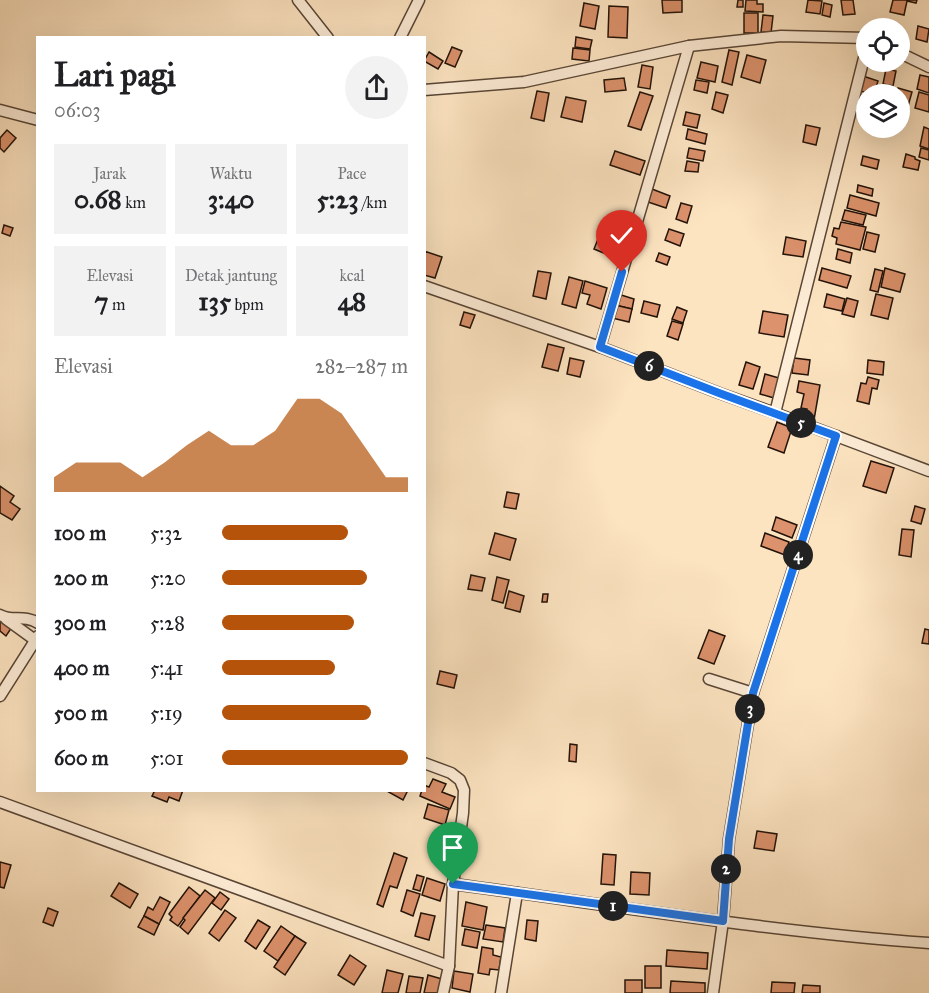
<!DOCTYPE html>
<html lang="id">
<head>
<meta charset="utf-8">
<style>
	body { margin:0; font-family:"IM FELL Great Primer",serif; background:#f2f2f2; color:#202124; height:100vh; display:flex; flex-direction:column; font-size:22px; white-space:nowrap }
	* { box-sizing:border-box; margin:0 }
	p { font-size:20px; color:#757577 }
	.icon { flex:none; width:33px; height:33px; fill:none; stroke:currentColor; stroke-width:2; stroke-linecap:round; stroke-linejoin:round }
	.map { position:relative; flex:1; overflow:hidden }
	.side { position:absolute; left:36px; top:36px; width:390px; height:756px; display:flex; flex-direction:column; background:#fff; border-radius:0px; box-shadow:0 6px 24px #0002 }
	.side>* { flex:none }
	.fabs { position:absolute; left:856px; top:18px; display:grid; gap:12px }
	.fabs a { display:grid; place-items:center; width:54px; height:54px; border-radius:50%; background:#fff; box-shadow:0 6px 24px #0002; font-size:30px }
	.pin { position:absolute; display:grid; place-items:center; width:51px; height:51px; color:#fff; margin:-62px -26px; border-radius:50% 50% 50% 0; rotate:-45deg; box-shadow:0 0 6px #0007 }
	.pin .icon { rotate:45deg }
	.km { position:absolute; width:30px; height:30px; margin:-15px; border-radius:50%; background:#222; color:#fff; font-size:16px; line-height:30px; text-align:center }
	.round { display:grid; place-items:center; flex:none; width:63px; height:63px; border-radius:32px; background:#f2f2f2 }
	.summary { display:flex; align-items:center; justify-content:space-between; height:102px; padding:0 18px }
	h1 { font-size:33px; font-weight:800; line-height:45px }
	.metrics { display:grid; grid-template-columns:repeat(3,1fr); gap:9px; height:102px; padding:6px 18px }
	.metrics div { display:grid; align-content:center; border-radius:0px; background:#f2f2f2; text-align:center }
	.metrics b { font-size:26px; font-weight:800 }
	.metrics small { font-size:16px; font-weight:400 }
	.metrics p { font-size:16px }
	.chart { height:168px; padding:12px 18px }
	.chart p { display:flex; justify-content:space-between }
	.chart svg { width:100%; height:108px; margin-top:6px; fill:#b45309; opacity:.7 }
	ul { padding:0 18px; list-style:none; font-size:20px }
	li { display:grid; grid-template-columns:96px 72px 1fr; align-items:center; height:45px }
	li i { height:15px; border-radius:8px; background:#b45309 }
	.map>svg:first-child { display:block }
	.building { fill:#dc926c; stroke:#221208; stroke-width:1.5 }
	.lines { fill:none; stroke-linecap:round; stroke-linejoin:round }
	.minor-casing { stroke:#594636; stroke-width:13 }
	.minor { stroke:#feedd7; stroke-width:10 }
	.route-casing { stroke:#fff; stroke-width:12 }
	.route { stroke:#1a73e8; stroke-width:8 }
</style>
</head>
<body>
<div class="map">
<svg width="929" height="993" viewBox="0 0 929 993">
	<rect width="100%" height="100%" fill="#fde4c1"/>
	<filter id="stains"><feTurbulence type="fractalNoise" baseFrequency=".00333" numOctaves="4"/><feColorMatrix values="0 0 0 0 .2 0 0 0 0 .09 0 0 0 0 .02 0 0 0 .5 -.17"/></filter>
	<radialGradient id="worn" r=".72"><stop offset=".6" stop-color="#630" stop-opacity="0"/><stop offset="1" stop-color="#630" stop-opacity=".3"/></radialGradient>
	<!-- building -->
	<g class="building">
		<polygon points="662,0 682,0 682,12 663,13"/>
		<polygon points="738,0 743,0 743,7 737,7"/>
		<polygon points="746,0 757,0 757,4 763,4 763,12 745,11"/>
		<polygon points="808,0 822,1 820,14 806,12"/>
		<polygon points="841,0 853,0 855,14 843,15"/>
		<polygon points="893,0 917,0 916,3 907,1 904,15 890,12"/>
		<polygon points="584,3 599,6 595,29 580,26"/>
		<polygon points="824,3 832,5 830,17 822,15"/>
		<polygon points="609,6 628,7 627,38 608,37"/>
		<rect x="744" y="13" width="14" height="20"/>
		<polygon points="763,15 773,16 771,33 761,32"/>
		<polygon points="918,26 929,29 927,42 916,39"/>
		<polygon points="576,37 592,40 590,49 575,47"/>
		<polygon points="452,47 462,51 455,67 445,63"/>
		<polygon points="573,48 590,50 589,61 572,59"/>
		<polygon points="729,50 739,52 732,85 722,82"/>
		<polygon points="429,52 443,61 438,69 424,61"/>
		<polygon points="747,55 766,60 760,83 741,77"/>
		<polygon points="701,62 718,66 715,82 697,78"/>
		<polygon points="642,65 653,67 650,89 638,87"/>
		<polygon points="886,69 896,71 893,86 883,84"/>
		<polygon points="920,75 929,77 929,93 917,89"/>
		<polygon points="863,76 878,81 874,94 859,91"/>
		<polygon points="624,78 626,90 605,92 604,80"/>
		<polygon points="696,80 709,82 707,93 694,90"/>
		<polygon points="898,88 912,92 908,106 900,104 900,94 896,94"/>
		<polygon points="537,91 549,93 544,121 531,118"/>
		<polygon points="640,92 653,96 641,130 628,126"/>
		<polygon points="716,92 728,95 723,113 712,109"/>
		<polygon points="919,92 929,95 929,112 915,108"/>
		<polygon points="566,97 586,101 582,122 561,117"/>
		<polygon points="686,112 700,115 697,128 683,125"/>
		<polygon points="806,125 820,128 816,145 803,142"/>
		<polygon points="924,127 929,129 929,149 920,146"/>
		<polygon points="688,129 707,134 705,144 686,139"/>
		<polygon points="7,130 16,138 4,152 0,148 0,138"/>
		<polygon points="689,148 705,151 703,161 687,158"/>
		<polygon points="921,148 929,150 929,160 919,157"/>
		<polygon points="615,151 645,161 640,175 610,165"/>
		<polygon points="906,154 915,157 915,159 920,161 918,170 903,167"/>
		<polygon points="863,156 879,160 877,169 861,165"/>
		<polygon points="687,161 699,163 698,172 685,171"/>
		<polygon points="858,185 873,189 872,196 857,192"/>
		<polygon points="652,189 670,196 666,208 648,202"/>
		<polygon points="850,195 879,203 876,216 847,208"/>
		<polygon points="681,203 692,206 687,223 676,219"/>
		<polygon points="845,210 866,215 863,225 842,220"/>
		<polygon points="609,218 623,223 620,232 605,226"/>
		<polygon points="841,222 866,227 860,250 836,244 837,238 832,236 834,228 839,229"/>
		<polygon points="4,225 13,228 10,236 2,233"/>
		<polygon points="604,227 621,233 616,244 600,238"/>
		<polygon points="669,229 684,234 680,246 665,240"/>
		<polygon points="867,232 879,235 875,252 863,249"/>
		<polygon points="786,237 806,241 803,257 783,254"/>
		<polygon points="598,239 615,246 611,256 594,249"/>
		<polygon points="838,249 852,253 850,263 836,259"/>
		<polygon points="424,251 442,257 435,278 424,275"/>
		<polygon points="659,253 670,257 667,265 656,261"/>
		<polygon points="822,268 851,276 847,288 819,280"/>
		<polygon points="885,268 905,274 900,292 881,287"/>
		<polygon points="875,269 883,271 878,292 870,290"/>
		<polygon points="538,271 551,273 546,299 533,296"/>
		<polygon points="569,277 583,281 576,308 562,304"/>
		<polygon points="585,281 607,288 601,309 587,304 590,295 582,293"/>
		<polygon points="618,294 634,299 632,309 615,305"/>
		<polygon points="827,294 845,299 842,311 824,307"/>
		<polygon points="876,294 893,298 888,319 871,315"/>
		<polygon points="847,298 858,301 854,317 842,314"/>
		<polygon points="644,301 660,305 657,317 641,313"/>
		<polygon points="615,305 632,309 629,322 612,318"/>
		<polygon points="677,307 687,311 683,323 672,319"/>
		<polygon points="763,311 788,315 784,337 759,333"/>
		<polygon points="464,312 475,315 470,328 460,325"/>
		<polygon points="672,321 683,324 678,340 667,336"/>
		<polygon points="548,344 564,348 558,371 542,367"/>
		<polygon points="570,358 584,361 580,377 567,374"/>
		<polygon points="794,358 810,360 808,375 792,373"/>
		<polygon points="868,360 884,362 883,375 867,373"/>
		<polygon points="746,362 760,367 753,389 739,385"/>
		<polygon points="765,374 779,378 774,398 760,394"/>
		<polygon points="868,377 879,380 877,389 872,388 869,404 857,401 861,383 866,384"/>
		<polygon points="799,381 820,385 814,420 805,419 807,409 801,408 804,394 797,392"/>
		<polygon points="777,422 792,428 784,453 768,447"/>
		<polygon points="871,461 894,468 886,493 863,486"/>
		<polygon points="0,486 14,496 10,502 20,509 12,520 0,513"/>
		<polygon points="507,492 519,494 516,509 504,507"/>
		<polygon points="915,506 925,509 921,524 911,521"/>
		<polygon points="776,517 797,525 792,538 772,530"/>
		<polygon points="902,529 914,530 911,557 899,555"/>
		<polygon points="495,533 516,539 510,560 489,554"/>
		<polygon points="765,533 789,542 785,555 761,546"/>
		<polygon points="471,575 485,578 482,591 468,589"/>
		<polygon points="497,577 509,580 503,603 492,600"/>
		<polygon points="509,591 524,596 520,612 505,608"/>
		<polygon points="543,594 548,594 547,602 542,602"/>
		<polygon points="0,619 12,627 6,636 0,631"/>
		<polygon points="925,629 929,630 929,644 922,643"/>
		<polygon points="709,630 725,636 714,664 698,658"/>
		<polygon points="440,671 457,675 454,688 437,684"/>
		<polygon points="570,744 577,745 576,762 569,761"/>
		<polygon points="433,779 446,784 442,792 455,797 450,809 420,796 422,790 424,790 424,785 429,787"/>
		<polygon points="155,790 183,790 179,801 169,797 167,802 152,796"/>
		<polygon points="385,790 408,790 403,800"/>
		<polygon points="428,804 449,810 445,825 424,818"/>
		<polygon points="757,831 777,834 774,851 754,848"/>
		<polygon points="394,853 407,858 397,888 390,886 383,907 377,904"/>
		<polygon points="603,854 616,855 614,885 601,884"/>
		<polygon points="0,862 11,865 4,888 0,887"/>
		<polygon points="631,872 650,873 649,895 630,894"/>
		<polygon points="417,875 424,877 420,891 413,889"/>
		<polygon points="427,878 445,884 440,901 422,895"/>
		<polygon points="119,883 138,894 130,908 111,896"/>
		<polygon points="189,887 200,896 178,926 170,920 172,917 169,914"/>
		<polygon points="205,890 215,898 188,934 180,927 185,920 183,918"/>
		<polygon points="407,890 420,894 413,916 401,911"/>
		<polygon points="220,892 229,899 221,910 212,903"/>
		<polygon points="160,897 170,902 159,924 144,916 148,907 153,910"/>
		<polygon points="466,902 487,907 483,930 462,926"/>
		<polygon points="48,908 58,912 53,926 43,922"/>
		<polygon points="225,910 236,918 219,941 209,933"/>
		<polygon points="421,913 435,916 429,940 415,936"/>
		<polygon points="144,916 159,924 154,935 138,927"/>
		<polygon points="258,920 270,927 256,949 245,941"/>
		<polygon points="527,920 538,921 536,941 525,939"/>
		<polygon points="486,925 505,928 503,942 483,939"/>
		<polygon points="281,926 295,936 278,961 264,951"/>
		<polygon points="465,929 480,932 477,948 462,945"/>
		<polygon points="295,936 306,943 285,975 274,967"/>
		<polygon points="482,947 493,949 493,955 501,957 499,970 490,969 489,975 478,973"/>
		<polygon points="667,950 708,953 707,969 666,966"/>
		<polygon points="350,955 366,966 354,985 338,975"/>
		<rect x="645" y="966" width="16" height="22"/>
		<polygon points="387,970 403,974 398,993 382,993"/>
		<polygon points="454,971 473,974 470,992 452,988"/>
		<polygon points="428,975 442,979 438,993 424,993"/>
		<polygon points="409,976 423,978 420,993 406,993"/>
		<rect x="625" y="980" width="17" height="13"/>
		<polygon points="671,981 705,983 705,993 670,993"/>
		<polygon points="772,982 795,983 794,993 771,993"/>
		<polygon points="803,985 820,986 820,993 802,993"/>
	</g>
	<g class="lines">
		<defs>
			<g id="minor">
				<polyline points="298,0 328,38"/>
				<polyline points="400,38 419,0"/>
				<polyline points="900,53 929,67"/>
				<polyline points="424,90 524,82 689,46 781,36 867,38"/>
				<polyline points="0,110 38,120"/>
				<polyline points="424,286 600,347 719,393 775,413 929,471"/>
				<polyline points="600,347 689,46"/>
				<polyline points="775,413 867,46"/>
				<path d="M0 615C12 622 24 614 38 623"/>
				<polyline points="6,619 35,640"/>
				<polyline points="709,679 753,693"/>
				<polyline points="0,696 38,636"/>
				<polyline points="424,763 451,773 460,780 464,790 463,813 453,884 449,966 443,993"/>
				<polyline points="0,802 449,966"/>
				<path d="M453 884C611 905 770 932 929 943"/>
				<polyline points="501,993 517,893"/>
				<polyline points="713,993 723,921 729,839 753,693 836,436"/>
			</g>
		</defs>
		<!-- minor casing -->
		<use href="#minor" class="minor-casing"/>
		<!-- minor -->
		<use href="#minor" class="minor"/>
	</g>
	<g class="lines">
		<defs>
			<polyline id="route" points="453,884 723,921 729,839 753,693 836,436 719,393 600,347 622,272"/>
		</defs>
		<!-- route casing -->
		<use href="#route" class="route-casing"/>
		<!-- route -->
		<use href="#route" class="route"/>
	</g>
	<rect width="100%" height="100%" filter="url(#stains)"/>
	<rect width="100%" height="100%" fill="url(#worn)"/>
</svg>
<div class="fabs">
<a><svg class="icon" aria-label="locate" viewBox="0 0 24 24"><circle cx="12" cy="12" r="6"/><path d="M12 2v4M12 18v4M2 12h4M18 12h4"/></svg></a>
<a><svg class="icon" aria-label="layers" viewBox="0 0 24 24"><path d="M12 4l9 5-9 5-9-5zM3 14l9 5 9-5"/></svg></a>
</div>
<div class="pin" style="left:453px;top:884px;background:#1e9e55"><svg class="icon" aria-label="arrive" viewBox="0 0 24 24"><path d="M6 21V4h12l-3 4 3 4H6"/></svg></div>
<div class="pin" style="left:622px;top:272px;background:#d93025"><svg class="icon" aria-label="check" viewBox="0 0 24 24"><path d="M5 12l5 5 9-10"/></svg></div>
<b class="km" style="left:613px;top:906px">1</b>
<b class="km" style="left:726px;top:869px">2</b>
<b class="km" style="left:750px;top:709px">3</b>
<b class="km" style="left:798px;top:555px">4</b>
<b class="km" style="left:801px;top:423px">5</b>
<b class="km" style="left:649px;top:366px">6</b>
<section class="side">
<div class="summary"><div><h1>Lari pagi</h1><p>06:03</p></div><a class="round"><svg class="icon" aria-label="share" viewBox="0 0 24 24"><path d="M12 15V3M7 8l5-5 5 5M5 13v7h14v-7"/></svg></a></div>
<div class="metrics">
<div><p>Jarak</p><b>0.68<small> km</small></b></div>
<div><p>Waktu</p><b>3:40</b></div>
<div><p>Pace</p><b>5:23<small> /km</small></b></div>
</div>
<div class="metrics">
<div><p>Elevasi</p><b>7<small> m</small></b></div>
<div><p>Detak jantung</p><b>135<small> bpm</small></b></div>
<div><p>kcal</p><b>48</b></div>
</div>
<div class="chart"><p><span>Elevasi</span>282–287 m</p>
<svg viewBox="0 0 160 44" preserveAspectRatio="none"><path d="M0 44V38L10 32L20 32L30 32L40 38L50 32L60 25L70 19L80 25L90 25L100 19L110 6L120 6L130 12L140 25L150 38L160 38V44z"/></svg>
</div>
<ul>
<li><b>100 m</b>5:32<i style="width:68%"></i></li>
<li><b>200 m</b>5:20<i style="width:78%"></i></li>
<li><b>300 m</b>5:28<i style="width:71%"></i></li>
<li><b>400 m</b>5:41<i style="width:61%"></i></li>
<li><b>500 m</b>5:19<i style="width:80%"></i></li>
<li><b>600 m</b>5:01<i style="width:100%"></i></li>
</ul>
</section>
</div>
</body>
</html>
